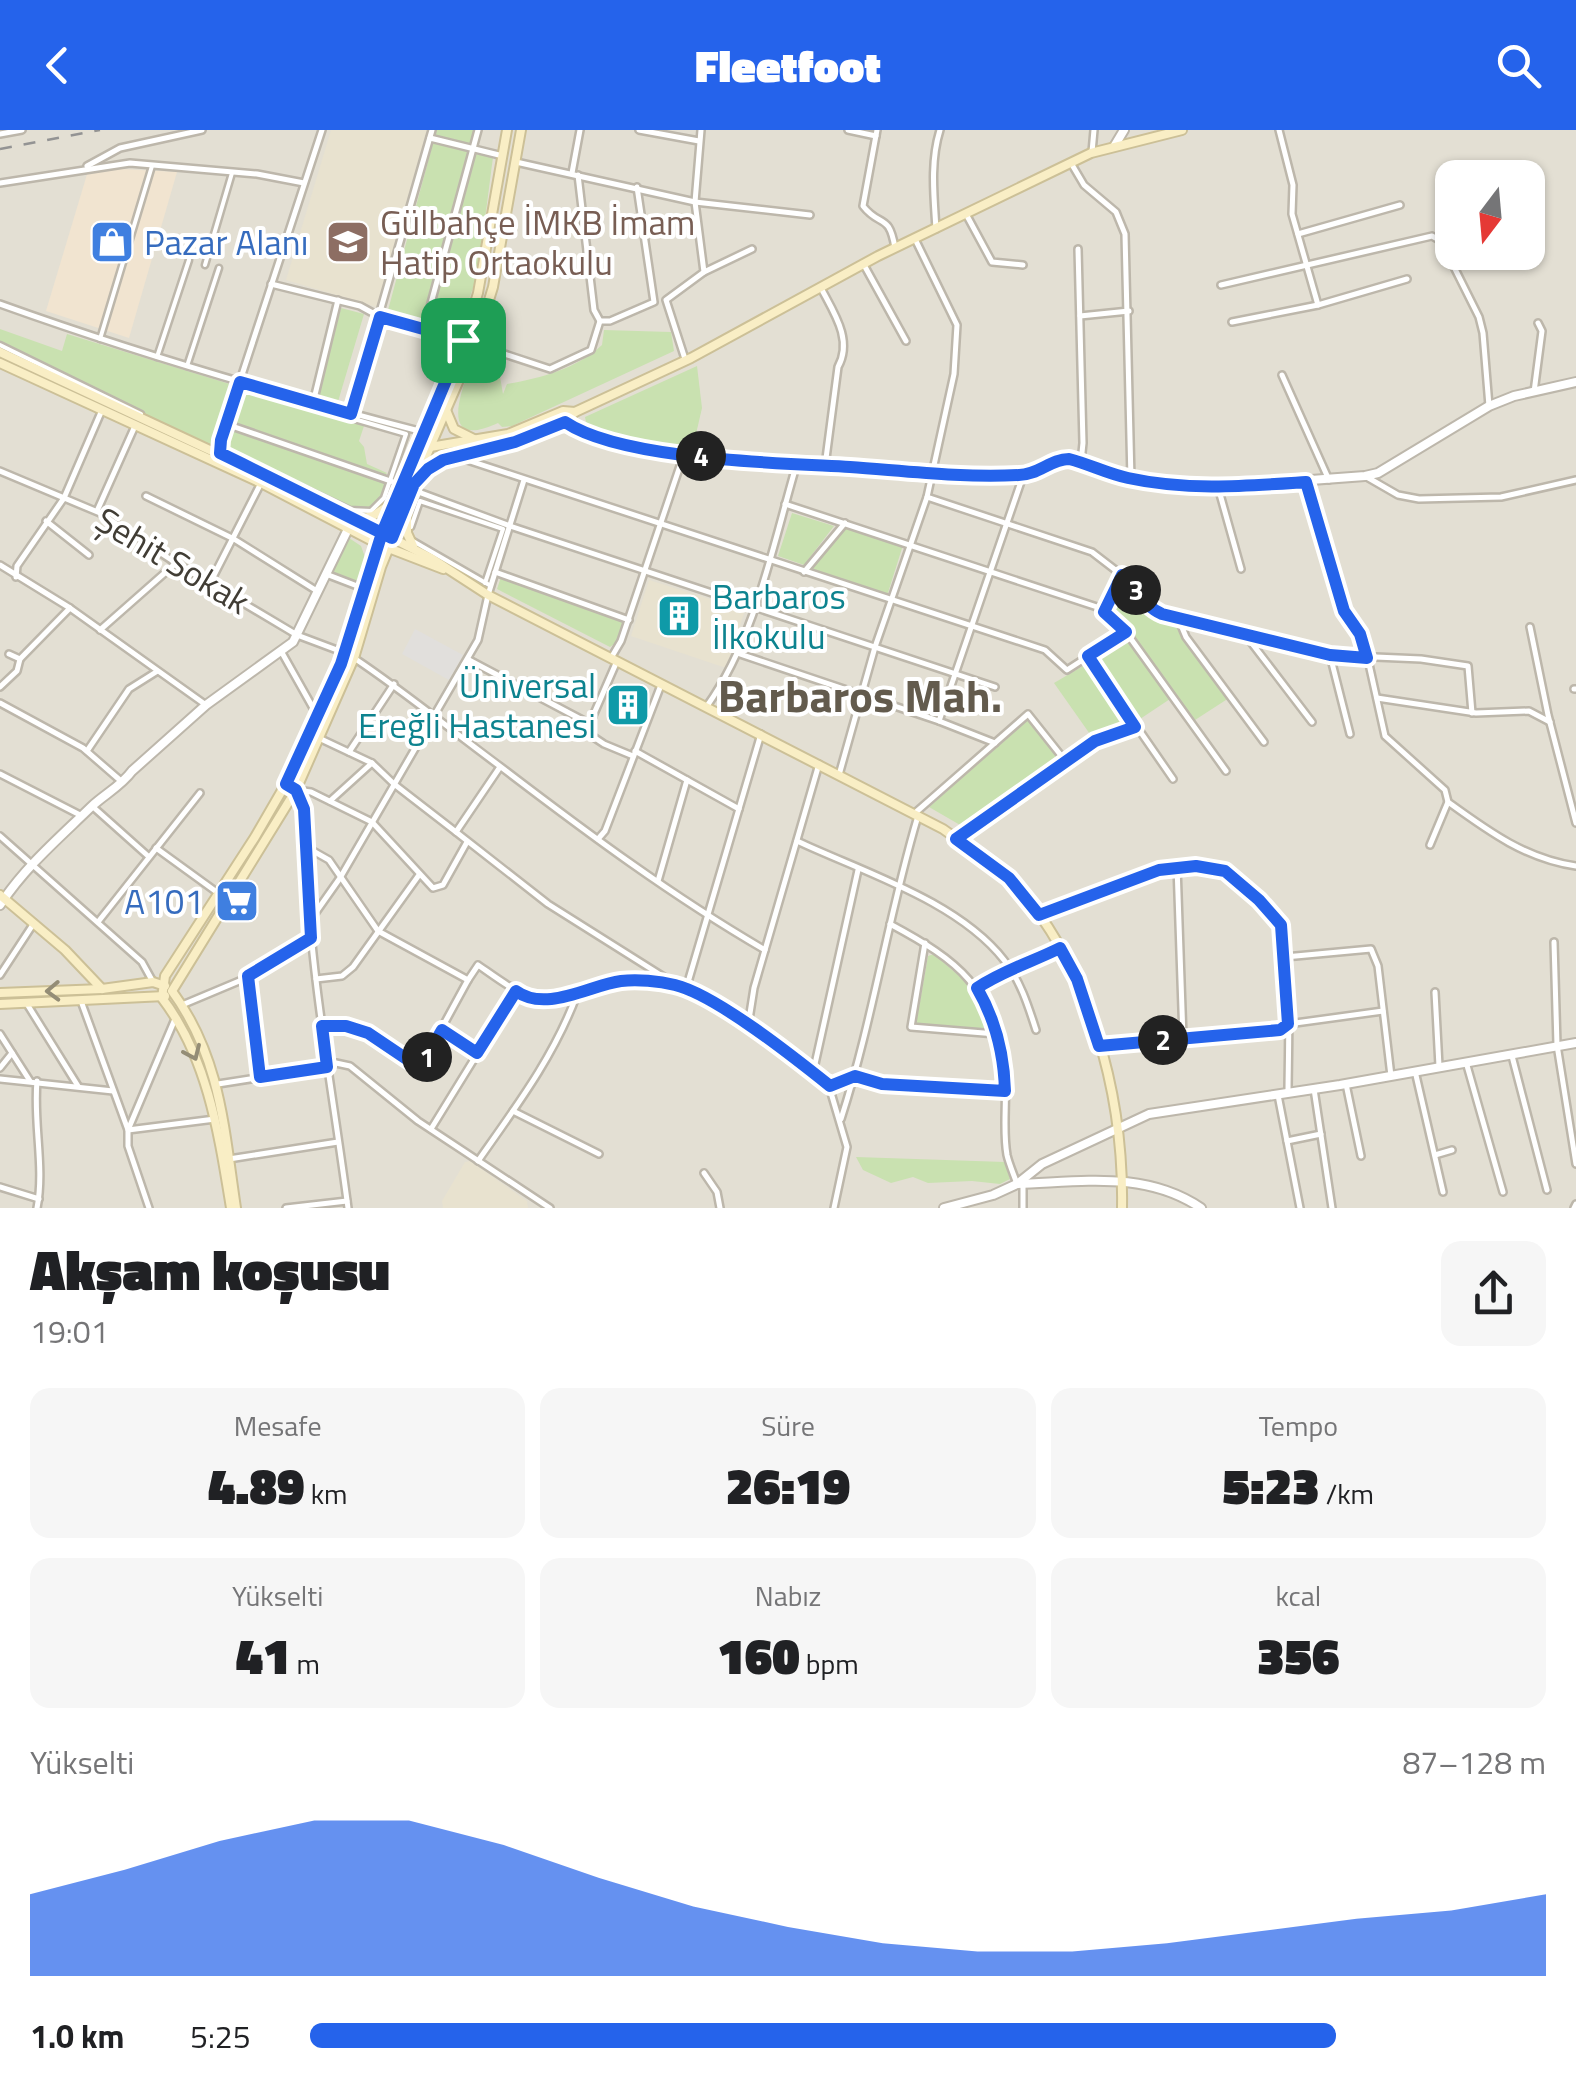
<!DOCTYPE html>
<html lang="tr">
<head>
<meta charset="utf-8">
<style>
	body { margin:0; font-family:"Titillium Web",sans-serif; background:#f6f6f6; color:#202124; height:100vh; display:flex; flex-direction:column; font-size:38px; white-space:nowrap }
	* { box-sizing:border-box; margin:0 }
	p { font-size:32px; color:#757577 }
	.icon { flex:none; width:55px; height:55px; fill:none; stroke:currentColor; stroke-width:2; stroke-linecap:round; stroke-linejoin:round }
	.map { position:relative; height:1078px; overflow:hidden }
	.details { display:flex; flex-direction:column; background:#fff; flex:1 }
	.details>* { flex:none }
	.needle { width:65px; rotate:196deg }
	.controls { position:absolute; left:1435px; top:30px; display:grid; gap:20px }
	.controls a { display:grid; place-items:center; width:110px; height:110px; border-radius:20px; background:#fff; box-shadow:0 2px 8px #0004; font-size:50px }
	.pin { position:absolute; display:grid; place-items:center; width:85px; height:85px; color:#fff; margin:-42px; border-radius:20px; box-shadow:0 5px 15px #0006 }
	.km { position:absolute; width:50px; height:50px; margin:-25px; border-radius:50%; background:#222; color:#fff; font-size:28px; line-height:50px; text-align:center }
	.round { display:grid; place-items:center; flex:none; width:105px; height:105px; border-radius:20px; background:#f6f6f6 }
	.headline { display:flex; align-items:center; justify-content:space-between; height:170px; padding:0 30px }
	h1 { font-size:55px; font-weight:800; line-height:75px }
	.stats { display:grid; grid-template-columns:repeat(3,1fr); gap:15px; height:170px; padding:10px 30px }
	.stats div { display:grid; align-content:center; border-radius:20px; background:#f6f6f6; text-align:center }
	.stats b { font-size:50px; font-weight:800 }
	.stats small { font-size:28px; font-weight:400 }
	.stats p { font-size:28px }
	.chart { height:280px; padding:20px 30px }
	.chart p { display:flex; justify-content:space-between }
	.chart svg { width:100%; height:180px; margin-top:10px; fill:#2563eb; opacity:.7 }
	ul { padding:0 30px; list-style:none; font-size:32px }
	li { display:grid; grid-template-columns:160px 120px 1fr; align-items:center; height:75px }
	li i { height:25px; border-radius:12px; background:#2563eb }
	header { display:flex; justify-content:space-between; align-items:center; height:130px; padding:0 30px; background:#2563eb; color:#fff; font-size:45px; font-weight:800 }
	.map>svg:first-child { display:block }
	.residential { fill:#e3dfd3; fill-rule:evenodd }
	.commercial { fill:#f1e4d0 }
	.education { fill:#e8e2cf }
	.green { fill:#c9e1b0 }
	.parking { fill:#e1dfdc }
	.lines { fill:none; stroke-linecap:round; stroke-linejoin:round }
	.pedestrian-casing { stroke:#bdb7ab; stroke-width:9 }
	.minor-casing { stroke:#bdb7ab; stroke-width:10 }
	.tertiary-casing { stroke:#bdb7ab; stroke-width:12 }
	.secondary-casing { stroke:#ccc097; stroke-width:12 }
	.pedestrian { stroke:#fff; stroke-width:4 }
	.minor { stroke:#fff; stroke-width:5 }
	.tertiary { stroke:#fff; stroke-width:8 }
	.secondary { stroke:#f9eec5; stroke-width:8 }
	.rail { stroke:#939393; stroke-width:2.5; stroke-dasharray:12 12; stroke-linecap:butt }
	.oneway { stroke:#948d76 }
	.route-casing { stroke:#fff; stroke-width:20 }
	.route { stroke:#2563eb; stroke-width:12 }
	.labels { text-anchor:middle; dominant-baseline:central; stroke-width:8; stroke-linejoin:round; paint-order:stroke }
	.education-label { font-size:35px; fill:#785e54; stroke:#fff; text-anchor:start }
	.shop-label { font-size:35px; fill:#366cbe; stroke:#fff; text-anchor:start }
	.street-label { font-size:35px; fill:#413d35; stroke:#fff }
	.culture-label { font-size:35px; fill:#0d838f; stroke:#fff; text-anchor:start }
	.district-label { font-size:45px; font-weight:bold; fill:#635b4d; stroke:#fff }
</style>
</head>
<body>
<header><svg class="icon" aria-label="back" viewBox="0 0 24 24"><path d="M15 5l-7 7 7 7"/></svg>Fleetfoot<svg class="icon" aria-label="search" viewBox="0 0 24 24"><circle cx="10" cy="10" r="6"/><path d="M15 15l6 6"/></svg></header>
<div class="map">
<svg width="1576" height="1078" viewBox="0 0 1576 1078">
	<rect width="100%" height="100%" fill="#f0ede4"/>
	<!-- residential -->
	<path class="residential" d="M0 0H1576V1078H0ZM1452 48H1528V122H1452Z"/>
	<!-- commercial -->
	<polygon class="commercial" points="121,39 177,42 129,208 46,181 88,41"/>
	<!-- education -->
	<g class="education">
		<polygon points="331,0 427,0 380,178 286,150"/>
		<polygon points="649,450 745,480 726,538 631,506"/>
		<polygon points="470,1031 527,1071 528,1078 443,1078 442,1071 465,1032"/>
	</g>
	<!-- green -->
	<g class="green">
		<polygon points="437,0 476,0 472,17 434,8"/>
		<polygon points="433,13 469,20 421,195 387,184"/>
		<polygon points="475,24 493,27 478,143 457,205 429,197"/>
		<polygon points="341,178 364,184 337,275 317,270"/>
		<polygon points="0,199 62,221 67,204 233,255 212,317 0,217"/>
		<path d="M604 200 671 202 674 221 512 296 502 297 498 293C423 328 475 228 486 201H492L503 264 507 254C541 248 576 239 602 215Z"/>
		<polygon points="697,236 702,278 693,317 588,302 585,287"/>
		<polygon points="241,258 364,296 359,311 364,317 367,334 387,343 384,346 231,293"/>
		<polygon points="233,300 386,352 380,372 368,379 357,380 225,319"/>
		<polygon points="792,383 834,396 804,435 778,426"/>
		<polygon points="844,398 903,415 887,466 812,439"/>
		<polygon points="349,408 361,416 366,430 359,454 330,443"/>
		<polygon points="501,447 625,491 617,512 610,517 497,459"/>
		<polygon points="1124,452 1128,453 1149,484 1176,491 1185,509 1229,568 1195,590 1110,479"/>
		<polygon points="1125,508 1170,569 1137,591 1093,528"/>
		<polygon points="1088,533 1131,597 1092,607 1054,553"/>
		<polygon points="1028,590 1061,630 1058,637 967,699 929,677"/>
		<polygon points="934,824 974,859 981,869 988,893 984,901 916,894 928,826"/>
		<polygon points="856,1027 1005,1032 1010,1049 1000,1054 972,1051 928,1053 913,1047 891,1053 863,1040"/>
	</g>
	<!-- parking -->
	<polygon class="parking" points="415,499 463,525 449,550 402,524"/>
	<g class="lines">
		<defs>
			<g id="pedestrian">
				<polyline points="205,135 232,43"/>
				<polyline points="100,209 152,36"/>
				<polyline points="0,215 141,284"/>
				<polyline points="157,227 189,130"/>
				<polyline points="187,236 219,138"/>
				<polyline points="224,310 222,320 350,380 371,381 384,368 406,304 247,258"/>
				<polyline points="411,397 420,371 503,399 485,453"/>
				<polyline points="413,411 491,456"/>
			</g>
			<g id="minor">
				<polyline points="639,0 699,11"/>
				<polyline points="848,0 876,6"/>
				<path d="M877 0 863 76C880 98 889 82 895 118"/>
				<polyline points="1279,0 1293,55 1292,84 1318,175"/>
				<polyline points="0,4 22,0"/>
				<polyline points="430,8 503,26"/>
				<polyline points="1092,22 1094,0"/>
				<polyline points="516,32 695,72 810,85"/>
				<polyline points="1071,33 1084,55 1116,82 1125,104 1131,349"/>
				<polyline points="87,36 120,18 202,0"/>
				<polyline points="572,43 580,0"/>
				<polyline points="578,45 594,180 600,191 610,191 654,172 637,57"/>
				<polyline points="0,53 130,33 257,44 304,53"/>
				<polyline points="966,84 992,132 1023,135"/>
				<path d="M936 99C934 66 930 32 940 0"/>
				<polyline points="1298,104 1400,75"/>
				<polyline points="1078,119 1083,313 1081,332"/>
				<polyline points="864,135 906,211"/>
				<polyline points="704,142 752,119"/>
				<polyline points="271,154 360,176 380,187 463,210"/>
				<polyline points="1221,155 1432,106 1441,111 1479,187 1483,203 1489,276"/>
				<path d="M821 158C834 183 853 210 838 237L825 336"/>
				<path d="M0 174C139 224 280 265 423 302"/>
				<polyline points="1080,186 1129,181"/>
				<polyline points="1232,192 1318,175 1407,149"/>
				<polyline points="424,199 478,0"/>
				<polyline points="474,214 550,239 591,220 600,191"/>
				<polyline points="685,229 666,170 704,142 695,72 701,0"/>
				<polyline points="1282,245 1329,350"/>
				<polyline points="1534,262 1542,201 1538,193"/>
				<polyline points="313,273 338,170"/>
				<polyline points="351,283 432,0"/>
				<polyline points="226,294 402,355"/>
				<polyline points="220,323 221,309 322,0"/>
				<polyline points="461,328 1045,520 1067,540 1126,502"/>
				<polyline points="0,341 100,383 176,433 297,505 345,523"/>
				<polyline points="1365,346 1398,365 1419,369 1501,367 1576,350"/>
				<path d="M1306 352 1344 481 1365 516 1385 606 1445 660 1448 672C1488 701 1526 729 1576 736"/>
				<polyline points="1218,357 1241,439"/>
				<polyline points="413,360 510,396 995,557"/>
				<polyline points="146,366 234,409 317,461"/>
				<polyline points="927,367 1092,422 1131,452 1143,473 1161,483 1330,525 1421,529 1468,536 1472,583"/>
				<polyline points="785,374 1100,478 1126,502 1226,641"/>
				<polyline points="97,381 135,296"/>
				<polyline points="46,391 89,425"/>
				<polyline points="0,435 70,478 206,575"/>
				<polyline points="495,442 629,490"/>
				<polyline points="804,442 845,393"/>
				<polyline points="326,444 365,459"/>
				<polyline points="16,447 17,436 64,368 102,280"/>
				<polyline points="210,453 261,353"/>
				<polyline points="1104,482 1122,445"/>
				<polyline points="1178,488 1186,507 1264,612"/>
				<polyline points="1530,497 1548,585 1576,693"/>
				<polyline points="100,500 176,433"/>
				<polyline points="1247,507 1312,592"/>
				<polyline points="281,521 317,585"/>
				<polyline points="737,523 939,591 1023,346"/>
				<polyline points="9,524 20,529 70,478"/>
				<polyline points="1330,525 1350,604"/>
				<polyline points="1088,526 1173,649"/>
				<path d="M354 528C405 562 452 601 501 637 586 702 672 766 765 820"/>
				<polyline points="611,528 621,511 684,324"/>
				<polyline points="469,530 590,594"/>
				<polyline points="617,531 586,602 604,614 633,626"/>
				<polyline points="0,557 17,541 20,529"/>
				<polyline points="1574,559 1576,559"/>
				<polyline points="1377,568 1476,583 1529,581 1550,592"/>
				<polyline points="0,573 83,618 121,651"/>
				<path d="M707 576C756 507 773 414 797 333"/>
				<polyline points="939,591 995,613"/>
				<polyline points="321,609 372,633 394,654 456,702 500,637"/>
				<polyline points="87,621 129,559 156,542"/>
				<polyline points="635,621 739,679"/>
				<polyline points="349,622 394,554"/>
				<polyline points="1068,632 1095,611 1135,597"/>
				<polyline points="819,634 754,858 748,896 829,956 847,1017 834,1078"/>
				<polyline points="0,644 82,686"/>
				<polyline points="839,645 875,517 927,367 954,244 957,195 915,109"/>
				<path d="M286 654C311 670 305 706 306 732 311 849 333 963 348 1078"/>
				<polyline points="296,660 311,662 372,692 433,758 443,755 467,712"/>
				<polyline points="330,671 372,633"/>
				<polyline points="92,676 148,726"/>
				<polyline points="915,683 1028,584 1067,633 956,709"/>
				<polyline points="456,702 548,774 675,854"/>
				<polyline points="0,706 142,832 153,852"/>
				<polyline points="598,709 605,701 661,555"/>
				<path d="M797 711C863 742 958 771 1004 830 1020 850 1028 875 1036 900"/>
				<polyline points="1430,715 1448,672"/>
				<path d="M306 717 329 730 378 801 468 850 478 835C514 860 530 875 577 866 591 863 605 853 620 851 669 844 709 870 748 895"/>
				<polyline points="156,718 218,763"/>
				<polyline points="1177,736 1183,908"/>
				<polyline points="658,751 687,650"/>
				<path d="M1039 785C1086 766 1175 719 1225 741 1245 750 1263 773 1278 788 1293 821 1288 923 1288 963"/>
				<polyline points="98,792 200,663"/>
				<polyline points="309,792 340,748 478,510 488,465 524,350"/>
				<path d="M890 794C959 831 993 857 1004 939 1008 967 1002 997 1007 1025 1009 1034 1014 1045 1017 1054"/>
				<polyline points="1554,812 1557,915 1576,1034"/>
				<polyline points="925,813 911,897 996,904"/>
				<polyline points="1285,827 1371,819 1378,836 1391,946"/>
				<polyline points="0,845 34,793"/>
				<polyline points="247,846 259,947"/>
				<polyline points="316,849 342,846 353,837 419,745"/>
				<path d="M977 857C1004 840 1032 832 1060 818"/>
				<polyline points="686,859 761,604"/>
				<polyline points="1435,862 1439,936"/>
				<polyline points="81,871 128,1000 215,989"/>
				<polyline points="27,874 78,956"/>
				<polyline points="182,875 244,849 311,808"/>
				<polyline points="322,896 345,896 367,903 420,938 468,850"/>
				<polyline points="442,900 477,923"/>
				<polyline points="0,904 30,951"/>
				<polyline points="1100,916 1280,900 1288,894 1383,881"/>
				<polyline points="1512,926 1547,1060"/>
				<polyline points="1466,932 1503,1062"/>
				<polyline points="0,938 12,923"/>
				<polyline points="810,941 815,934 858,740"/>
				<polyline points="1415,941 1443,1062"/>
				<polyline points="0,949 113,961"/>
				<polyline points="218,954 327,937 336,933 350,936 418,991 550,1078"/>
				<polyline points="1346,954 1361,1026"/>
				<polyline points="829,956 855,946 882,954 1005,961"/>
				<polyline points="1314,959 1332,1078"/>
				<polyline points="1278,965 1300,1078"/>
				<polyline points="513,981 599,1024"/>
				<path d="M841 989C873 890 888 786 918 686"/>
				<polyline points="431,999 516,861"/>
				<polyline points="1287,1011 1321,1004"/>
				<polyline points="1435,1025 1452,1020"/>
				<polyline points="229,1029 338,1012"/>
				<path d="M478 1031C515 978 553 928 576 867"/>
				<polyline points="704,1043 717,1062 720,1078"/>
				<polyline points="1023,1054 1023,1078"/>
				<polyline points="0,1057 39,1069"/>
				<path d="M37 1078C45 1037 33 993 37 951"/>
				<polyline points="149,1078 128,1016 128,1000 175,889"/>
				<polyline points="286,1078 347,1071"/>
				<polyline points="1574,1078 1576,1074"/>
			</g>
			<g id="tertiary">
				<polyline points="1115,15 1124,0"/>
				<path d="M565 292C622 331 779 332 851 337 906 341 963 348 1019 346 1038 345 1051 329 1069 329L1131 349 1182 355 1218 357 1365 346 1378 343 1489 276 1514 266 1576 252"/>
				<path d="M0 775C25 737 58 709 91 677 105 664 121 656 132 641L206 575 293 512 349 397"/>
				<path d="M1017 1054C1081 1052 1145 1040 1201 1078"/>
				<polyline points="944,1078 993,1065 1017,1054 1042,1034 1149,984 1340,955 1576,913"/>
			</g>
			<g id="secondary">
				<path d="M0 222 319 371 431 428 488 465 943 699C965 715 992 730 1011 750 1090 833 1124 966 1122 1078"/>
				<polyline points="0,233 261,353 378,414 443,439"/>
				<polyline points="446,280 454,299 476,310"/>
				<polyline points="406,344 465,205 478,163 507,0"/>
				<polyline points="418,345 478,206 493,157 521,0"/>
				<polyline points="407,382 407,403 413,416"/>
				<polyline points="359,389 373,386 391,374"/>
				<polyline points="0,765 65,820 102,859"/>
				<polyline points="0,863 102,859 153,852 165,856"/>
				<polyline points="0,874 165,866"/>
				<path d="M231 1078C219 1005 208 928 162 868L165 846 255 707 299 631 341 533 378 414 395 371 402 355 430 317 508 304 563 281 575 282"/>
				<path d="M236 1078C224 999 221 928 172 861L296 660 354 528 381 437 415 354 428 339 443 330 515 312 565 292 575 282 691 228 878 126 1091 23 1182 0"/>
			</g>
		</defs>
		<!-- pedestrian casing -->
		<use href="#pedestrian" class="pedestrian-casing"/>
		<!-- minor casing -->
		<use href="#minor" class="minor-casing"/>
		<!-- tertiary casing -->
		<use href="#tertiary" class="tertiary-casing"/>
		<!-- secondary casing -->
		<use href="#secondary" class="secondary-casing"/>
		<!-- pedestrian -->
		<use href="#pedestrian" class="pedestrian"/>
		<!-- minor -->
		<use href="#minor" class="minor"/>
		<!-- tertiary -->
		<use href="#tertiary" class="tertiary"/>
		<!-- secondary -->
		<use href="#secondary" class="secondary"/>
		<!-- rail -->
		<polyline class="rail" points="0,19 100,0"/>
	</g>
	<!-- one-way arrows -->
	<defs><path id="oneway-chevron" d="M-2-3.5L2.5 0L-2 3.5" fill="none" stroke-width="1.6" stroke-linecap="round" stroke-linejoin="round" transform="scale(2.5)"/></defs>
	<g class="oneway">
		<use href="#oneway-chevron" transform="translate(53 861) rotate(178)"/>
		<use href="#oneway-chevron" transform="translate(193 923) rotate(66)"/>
	</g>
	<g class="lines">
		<defs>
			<path id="route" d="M463 210 382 403 341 534 286 654 296 660 304 679 311 808 248 846 260 947 327 937 322 896H346L368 903 420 938 442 900 477 923 516 861C546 883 590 855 621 851 637 849 659 851 675 855 716 865 795 928 830 956L855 946 882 954 1005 961C1004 925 995 889 977 858 1004 840 1032 832 1060 818L1077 849 1099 916 1280 900 1288 894 1281 795 1259 770 1225 741 1196 736 1159 740 1039 785 1009 748 956 709 1095 611 1135 597 1088 526 1126 502 1104 482 1122 445C1138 458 1142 475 1162 484L1330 525 1367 528 1360 504 1344 481 1306 352C1246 356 1187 361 1128 348 1108 344 1089 334 1069 329 1051 329 1038 345 1019 345 963 348 906 341 850 337 779 333 621 330 565 292L515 312 443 330 428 339 414 354 392 408C335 380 278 351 220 323L221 310 240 252 351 284 380 187 463 210"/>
		</defs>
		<!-- route casing -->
		<use href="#route" class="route-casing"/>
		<!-- route -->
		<use href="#route" class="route"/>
	</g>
	<!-- icons -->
	<defs>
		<symbol id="shop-square" viewBox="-11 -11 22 22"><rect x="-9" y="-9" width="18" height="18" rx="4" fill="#3f7fe0" stroke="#fff"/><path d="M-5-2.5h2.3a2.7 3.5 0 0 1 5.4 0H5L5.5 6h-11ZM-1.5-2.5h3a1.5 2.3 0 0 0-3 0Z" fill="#fff"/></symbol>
		<symbol id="school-square" viewBox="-11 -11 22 22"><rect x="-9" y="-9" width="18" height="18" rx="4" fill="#8d6e63" stroke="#fff"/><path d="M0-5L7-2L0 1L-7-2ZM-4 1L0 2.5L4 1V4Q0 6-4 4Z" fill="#fff"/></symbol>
		<symbol id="building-square" viewBox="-11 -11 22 22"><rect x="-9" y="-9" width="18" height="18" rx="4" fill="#0f9aa8" stroke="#fff"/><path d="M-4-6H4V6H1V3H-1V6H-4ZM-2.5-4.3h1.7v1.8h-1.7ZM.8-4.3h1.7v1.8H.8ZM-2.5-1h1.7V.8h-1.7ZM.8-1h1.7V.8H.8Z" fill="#fff"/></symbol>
		<symbol id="supermarket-square" viewBox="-11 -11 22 22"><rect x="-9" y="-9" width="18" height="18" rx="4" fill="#3f7fe0" stroke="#fff"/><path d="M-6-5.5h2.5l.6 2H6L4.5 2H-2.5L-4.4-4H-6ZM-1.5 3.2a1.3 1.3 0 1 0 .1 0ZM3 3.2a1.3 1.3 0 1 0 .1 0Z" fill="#fff"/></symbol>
	</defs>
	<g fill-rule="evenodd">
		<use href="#shop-square" x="87" y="87" width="50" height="50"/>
		<use href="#school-square" x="323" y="87" width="50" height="50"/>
		<use href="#building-square" x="654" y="461" width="50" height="50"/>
		<use href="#building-square" x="603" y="550" width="50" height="50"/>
		<use href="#supermarket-square" x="212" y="746" width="50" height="50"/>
	</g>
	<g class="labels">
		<!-- education labels -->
		<g class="education-label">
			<text x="380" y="92">Gülbahçe İMKB İmam<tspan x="380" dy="40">Hatip Ortaokulu</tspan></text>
		</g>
		<!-- shop labels -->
		<g class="shop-label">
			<text x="144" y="112">Pazar Alanı</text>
			<text x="204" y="771" text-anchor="end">A101</text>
		</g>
		<!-- street labels -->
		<g class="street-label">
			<text transform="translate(173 430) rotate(31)">Şehit Sokak</text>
		</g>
		<!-- culture labels -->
		<g class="culture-label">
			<text x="712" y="466">Barbaros<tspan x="712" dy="40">İlkokulu</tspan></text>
			<text x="596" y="555" text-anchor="end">Üniversal<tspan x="596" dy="40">Ereğli Hastanesi</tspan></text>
		</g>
		<!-- district labels -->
		<g class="district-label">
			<text x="860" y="565">Barbaros Mah.</text>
		</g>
	</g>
</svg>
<div class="controls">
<a><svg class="needle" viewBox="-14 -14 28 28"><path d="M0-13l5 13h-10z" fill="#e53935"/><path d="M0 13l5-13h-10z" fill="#757577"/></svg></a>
</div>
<div class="pin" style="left:463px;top:210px;background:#1e9e55"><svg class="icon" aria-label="arrive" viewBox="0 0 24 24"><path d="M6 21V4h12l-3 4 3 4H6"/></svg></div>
<b class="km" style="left:427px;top:927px">1</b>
<b class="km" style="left:1163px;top:910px">2</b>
<b class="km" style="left:1136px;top:460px">3</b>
<b class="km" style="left:701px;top:326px">4</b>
</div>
<section class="details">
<div class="headline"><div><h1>Akşam koşusu</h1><p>19:01</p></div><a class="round"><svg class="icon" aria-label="share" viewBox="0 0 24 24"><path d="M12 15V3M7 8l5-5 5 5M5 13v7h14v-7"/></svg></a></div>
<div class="stats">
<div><p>Mesafe</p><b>4.89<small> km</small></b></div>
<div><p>Süre</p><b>26:19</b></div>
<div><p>Tempo</p><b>5:23<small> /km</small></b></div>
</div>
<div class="stats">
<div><p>Yükselti</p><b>41<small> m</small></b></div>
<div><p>Nabız</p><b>160<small> bpm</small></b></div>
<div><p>kcal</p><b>356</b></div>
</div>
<div class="chart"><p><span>Yükselti</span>87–128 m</p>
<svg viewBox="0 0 160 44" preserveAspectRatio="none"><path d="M0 44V24L10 18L20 11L30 6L40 6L50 12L60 20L70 27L80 32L90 36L100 38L110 38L120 36L130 33L140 30L150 28L160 24V44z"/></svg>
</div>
<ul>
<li><b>1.0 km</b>5:25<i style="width:83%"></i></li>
</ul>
</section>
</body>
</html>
